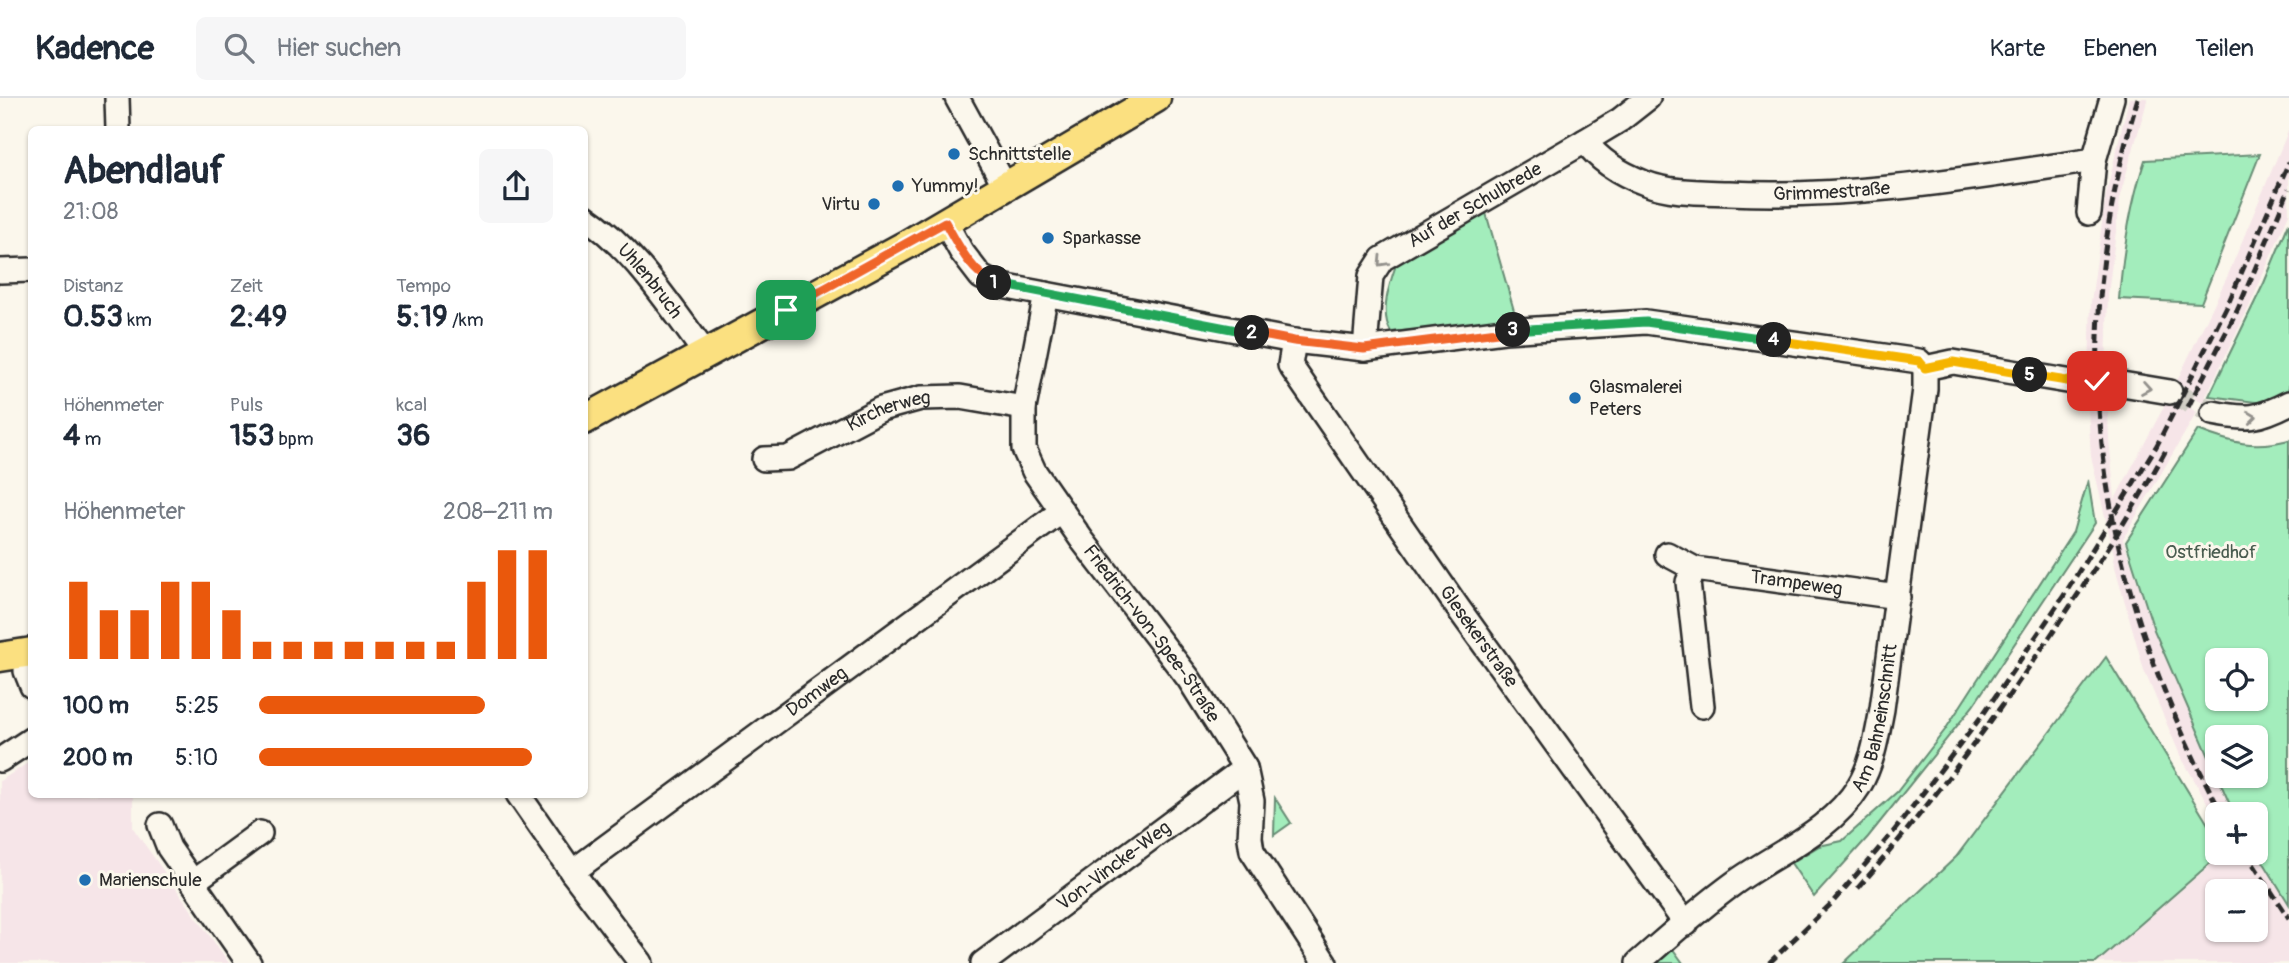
<!DOCTYPE html>
<html lang="de">
<head>
<meta charset="utf-8">
<style>
	body { margin:0; font-family:Pangolin,sans-serif; background:#f6f6f7; color:#1f2937; height:100vh; display:flex; flex-direction:column; font-size:26px; white-space:nowrap }
	* { box-sizing:border-box; margin:0 }
	p { font-size:23px; color:#747a83 }
	.icon { flex:none; width:38px; height:38px; fill:none; stroke:currentColor; stroke-width:2; stroke-linecap:round; stroke-linejoin:round }
	.map { position:relative; flex:1; overflow:hidden }
	.panel { position:absolute; left:28px; top:28px; width:560px; height:672px; display:flex; flex-direction:column; background:#fff; border-radius:10px; box-shadow:0 2px 5px #0004 }
	.panel>* { flex:none }
	.buttons { position:absolute; left:2205px; top:550px; display:grid; gap:14px }
	.buttons a { display:grid; place-items:center; width:63px; height:63px; border-radius:10px; background:#fff; box-shadow:0 2px 5px #0004; font-size:35px }
	.pin { position:absolute; display:grid; place-items:center; width:60px; height:60px; color:#fff; margin:-30px; border-radius:14px; box-shadow:0 4px 10px #0006 }
	.km { position:absolute; width:35px; height:35px; margin:-18px; border-radius:50%; background:#222; color:#fff; font-size:19px; line-height:35px; text-align:center }
	.round { display:grid; place-items:center; flex:none; width:74px; height:74px; border-radius:10px; background:#f6f6f7 }
	.overview { display:flex; align-items:center; justify-content:space-between; height:119px; padding:0 35px }
	h1 { font-size:38px; font-weight:700; line-height:52px }
	.figures { display:grid; grid-template-columns:repeat(3,1fr); gap:10px; height:119px; padding:7px 35px }
	.figures div { display:grid; align-content:center }
	.figures b { font-size:30px; font-weight:700 }
	.figures small { font-size:19px; font-weight:400 }
	.figures p { font-size:19px }
	.chart { height:196px; padding:14px 35px }
	.chart p { display:flex; justify-content:space-between }
	.chart svg { width:100%; height:126px; margin-top:7px; stroke:#ea580c; stroke-width:6 }
	ul { padding:0 35px; list-style:none; font-size:23px }
	li { display:grid; grid-template-columns:112px 84px 1fr; align-items:center; height:52px }
	li i { height:18px; border-radius:9px; background:#ea580c }
	header { display:flex; align-items:center; gap:42px; box-sizing:border-box; height:98px; padding:0 35px; background:#fff; border-bottom:2px solid #e0e1e3 }
	header strong { font-size:33px }
	nav { display:flex; gap:38px; margin-inline-start:auto; font-size:24px }
	.search { width:490px; height:63px; background:#f6f6f7; display:flex; align-items:center; gap:18px; box-sizing:border-box; padding:0 24px; border-radius:10px; color:#747a83; font-size:26px }
	.map>svg:first-child { display:block }
	.built { fill:#f6e5e8; fill-rule:evenodd }
	.green { fill:#a3edbc; stroke:#678c74; stroke-width:2; fill-rule:evenodd }
	.lines { fill:none; stroke-linecap:round; stroke-linejoin:round }
	.minor-tunnel { stroke:#d1cec5; stroke-width:23; stroke-dasharray:23 11; stroke-linecap:butt }
	.minor-casing { stroke:#2b2b2b; stroke-width:28 }
	.major-casing { stroke:#2b2b2b; stroke-width:33 }
	.minor { stroke:#fbf7ec; stroke-width:23 }
	.major { stroke:#fbe080; stroke-width:28 }
	.rail { stroke:#2b2b2b; stroke-width:5; stroke-dasharray:10 5; stroke-linecap:butt }
	.oneway { stroke:#93918c }
	.split-1-casing { stroke:#fff; stroke-width:14 }
	.split-2-casing { stroke:#fff; stroke-width:14 }
	.split-3-casing { stroke:#fff; stroke-width:14 }
	.split-4-casing { stroke:#fff; stroke-width:14 }
	.split-5-casing { stroke:#fff; stroke-width:14 }
	.split-6-casing { stroke:#fff; stroke-width:14 }
	.split-1 { stroke:#f0652b; stroke-width:9 }
	.split-2 { stroke:#22a559; stroke-width:9 }
	.split-3 { stroke:#f0652b; stroke-width:9 }
	.split-4 { stroke:#22a559; stroke-width:9 }
	.split-5 { stroke:#f5b400; stroke-width:9 }
	.split-6 { stroke:#f5b400; stroke-width:9 }
	.poi-dot { fill:#1f6fb2; stroke:#fbf7ec; stroke-width:2.5 }
	.labels { text-anchor:middle; dominant-baseline:central; stroke-width:6; stroke-linejoin:round; paint-order:stroke }
	.poi-label { font-size:19px; fill:#2b2b2b; stroke:#fbf7ec; text-anchor:start }
	.street-label { font-size:19px; fill:#2b2b2b; stroke:#fbf7ec }
	.park-label { font-size:19px; fill:#495c4f; stroke:#fbf7ec }
</style>
</head>
<body>
<header>
<strong>Kadence</strong>
<div class="search"><svg class="icon" aria-label="search" viewBox="0 0 24 24"><circle cx="10" cy="10" r="6"/><path d="M15 15l6 6"/></svg>Hier suchen</div>
<nav><a>Karte</a><a>Ebenen</a><a>Teilen</a></nav>
</header>
<div class="map">
<svg width="2289" height="865" viewBox="0 0 2289 865">
	<rect width="100%" height="100%" fill="#fbf7ec"/>
	<filter id="ink" filterUnits="userSpaceOnUse"><feTurbulence type="fractalNoise" baseFrequency=".0143" numOctaves="2"/><feDisplacementMap in="SourceGraphic" scale="14" xChannelSelector="R" yChannelSelector="G"/><feConvolveMatrix kernelMatrix="1 2 1 2 8 2 1 2 1" color-interpolation-filters="sRGB"/></filter>
	<g filter="url(#ink)">
		<!-- built -->
		<g class="built">
			<polygon points="2129,0 2148,0 2121,94 2108,196 2106,273 2089,271 2091,204 2106,96"/>
			<polygon points="2289,31 2289,116 2250,207 2203,304 2174,289 2228,177"/>
			<polygon points="2088,291 2107,291 2109,341 2115,401 2169,299 2197,314 2123,441 2154,532 2234,716 2217,716 2217,722 2180,657 2144,572 2113,462 2114,457 2091,358 2088,310 2082,310 2082,301 2088,301"/>
			<polygon points="31,663 32,696 131,697 133,699 133,730 229,865 0,865 0,683"/>
			<path d="M2256 752 2289 806V865H2097L2225 754H2256ZM2217 793H2256V831H2217Z"/>
		</g>
		<!-- green -->
		<g class="green">
			<path d="M2260 56 2201 205 2119 201C2123 154 2130 106 2145 62Z"/>
			<path d="M1486 115 1517 223 1391 234C1379 214 1390 184 1397 164Z"/>
			<polygon points="2289,125 2289,291 2263,305 2209,298 2264,185"/>
			<path d="M2198 332C2231 345 2254 351 2289 342V806L2256 752V716H2234L2217 677H2256V639H2217V677L2154 532 2126 444ZM2217 562H2256V600H2217Z"/>
			<polygon points="2088,382 2095,425 1973,608 1868,739 1814,799 1791,765 1819,748 1842,743 1897,694 1945,632 2073,434"/>
			<polygon points="2106,559 2217,741 2217,754 2223,754 2096,865 1844,865 1956,759"/>
			<polygon points="1275,700 1291,725 1274,737"/>
			<polygon points="1667,843 1683,865 1644,865"/>
		</g>
		<g class="lines">
			<!-- minor-tunnel -->
			<polyline class="minor-tunnel" points="2170,294 2213,315"/>
			<defs>
				<g id="minor">
					<polyline points="117,0 118,32"/>
					<polyline points="957,0 1005,88"/>
					<path id="s1" d="M1585 43C1600 64 1621 76 1645 85 1671 95 1702 94 1729 95 1853 101 1972 80 2094 62"/>
					<polyline points="2089,115 2094,62 2112,0"/>
					<path id="s2" d="M584 118C635 152 669 207 705 255"/>
					<polyline points="945,124 961,153 981,179 997,187 1294,243 1365,251 1504,233 1646,224 1919,263 1925,270"/>
					<polyline points="0,173 32,172"/>
					<path id="s3" d="M1046 196 1024 310V351L1034 373 1082 442 1189 581 1245 670 1252 703 1250 740 1252 753 1325 865"/>
					<path id="s4" d="M1294 243 1290 267 1458 510 1686 826"/>
					<path id="s5" d="M1365 251 1371 178 1382 161 1585 43 1620 22 1648 0"/>
					<polyline points="1925,270 1953,264 2073,284 2116,285 2170,294"/>
					<path d="M2213 315C2247 322 2258 321 2289 305"/>
					<path id="s6" d="M764 361 788 360 881 311 921 300 960 299 1024 310"/>
					<polyline points="1667,456 1695,471"/>
					<polyline points="27,554 26,573 32,588"/>
					<path id="s7" d="M1702 608 1688 484 1695 471 1898 499"/>
					<polyline points="0,662 32,641"/>
					<polyline points="518,696 572,774 641,865"/>
					<polyline points="160,727 169,750 249,865"/>
					<path id="s8" d="M572 774 1062 413"/>
					<polyline points="193,784 260,735"/>
					<path id="s9" d="M983 865 1245 670"/>
					<path id="s10" d="M1638 865C1669 838 1700 810 1733 786 1775 755 1831 734 1859 688 1873 665 1877 637 1882 611L1925 291V270"/>
				</g>
				<g id="major">
					<polyline points="584,322 908,146 1156,0"/>
					<polyline points="0,559 32,554"/>
				</g>
			</defs>
			<!-- minor casing -->
			<use href="#minor" class="minor-casing"/>
			<!-- major casing -->
			<use href="#major" class="major-casing"/>
			<!-- minor -->
			<use href="#minor" class="minor"/>
			<!-- major -->
			<use href="#major" class="major"/>
			<!-- rail -->
			<g class="rail">
				<path d="M2138 0C2061 257 2097 481 2222 716"/>
				<polyline points="2188,309 2238,211 2289,91"/>
				<polyline points="2245,754 2289,820"/>
				<path d="M1858 790C1930 708 1994 621 2055 531 2094 472 2134 412 2167 350"/>
				<polyline points="1769,865 1832,805 1894,733 1984,615 2063,499 2157,347 2228,206 2289,64"/>
			</g>
		</g>
		<!-- one-way arrows -->
		<defs><path id="oneway-chevron" d="M-2-3.5L2.5 0L-2 3.5" fill="none" stroke-width="1.6" stroke-linecap="round" stroke-linejoin="round" transform="scale(1.75)"/></defs>
		<g class="oneway">
			<use href="#oneway-chevron" transform="translate(1382 164) rotate(134)"/>
			<use href="#oneway-chevron" transform="translate(2146 290) rotate(10)"/>
			<use href="#oneway-chevron" transform="translate(2252 319) rotate(-7)"/>
		</g>
	</g>
	<g class="lines" filter="url(#ink)">
		<defs>
			<path id="split-1" d="M786 212 945 124C958 147 970 173 994 185"/>
			<polyline id="split-2" points="994,185 1252,235"/>
			<polyline id="split-3" points="1252,235 1294,243 1364,251 1513,232"/>
			<polyline id="split-4" points="1513,232 1646,224 1774,242"/>
			<polyline id="split-5" points="1774,242 1919,263 1925,270 1953,264 2030,277"/>
			<polyline id="split-6" points="2030,277 2073,284 2097,283"/>
		</defs>
		<!-- split-1 casing -->
		<use href="#split-1" class="split-1-casing"/>
		<!-- split-2 casing -->
		<use href="#split-2" class="split-2-casing"/>
		<!-- split-3 casing -->
		<use href="#split-3" class="split-3-casing"/>
		<!-- split-4 casing -->
		<use href="#split-4" class="split-4-casing"/>
		<!-- split-5 casing -->
		<use href="#split-5" class="split-5-casing"/>
		<!-- split-6 casing -->
		<use href="#split-6" class="split-6-casing"/>
		<!-- split-1 -->
		<use href="#split-1" class="split-1"/>
		<!-- split-2 -->
		<use href="#split-2" class="split-2"/>
		<!-- split-3 -->
		<use href="#split-3" class="split-3"/>
		<!-- split-4 -->
		<use href="#split-4" class="split-4"/>
		<!-- split-5 -->
		<use href="#split-5" class="split-5"/>
		<!-- split-6 -->
		<use href="#split-6" class="split-6"/>
	</g>
	<!-- markers -->
	<g class="poi-dot">
		<circle cx="954" cy="56" r="7"/>
		<circle cx="898" cy="88" r="7"/>
		<circle cx="874" cy="106" r="7"/>
		<circle cx="1048" cy="140" r="7"/>
		<circle cx="1575" cy="300" r="7"/>
		<circle cx="85" cy="782" r="7"/>
	</g>
	<g class="labels">
		<!-- poi labels -->
		<g class="poi-label">
			<text x="968" y="56">Schnittstelle</text>
			<text x="912" y="88">Yummy!</text>
			<text x="860" y="106" text-anchor="end">Virtu</text>
			<text x="1062" y="140">Sparkasse</text>
			<text x="1589" y="289">Glasmalerei<tspan x="1589" dy="22">Peters</tspan></text>
			<text x="99" y="782">Marienschule</text>
		</g>
		<!-- street labels -->
		<g class="street-label">
			<text stroke="none"><textPath href="#s1" startOffset="262">Grimmestraße</textPath></text>
			<text stroke="none"><textPath href="#s5" startOffset="201">Auf der Schulbrede</textPath></text>
			<text stroke="none"><textPath href="#s2" startOffset="93">Uhlenbruch</textPath></text>
			<text stroke="none"><textPath href="#s6" startOffset="136">Kircherweg</textPath></text>
			<text stroke="none"><textPath href="#s7" startOffset="242">Trampeweg</textPath></text>
			<text stroke="none"><textPath href="#s3" startOffset="382">Friedrich-von-Spee-Straße</textPath></text>
			<text stroke="none"><textPath href="#s4" startOffset="355">Glesekerstraße</textPath></text>
			<text stroke="none"><textPath href="#s8" startOffset="304">Domweg</textPath></text>
			<text stroke="none"><textPath href="#s10" startOffset="355">Am Bahneinschnitt</textPath></text>
			<text stroke="none"><textPath href="#s9" startOffset="163">Von-Vincke-Weg</textPath></text>
		</g>
		<!-- park labels -->
		<g class="park-label">
			<text x="2211" y="454">Ostfriedhof</text>
		</g>
	</g>
</svg>
<div class="buttons">
<a><svg class="icon" aria-label="locate" viewBox="0 0 24 24"><circle cx="12" cy="12" r="6"/><path d="M12 2v4M12 18v4M2 12h4M18 12h4"/></svg></a>
<a><svg class="icon" aria-label="layers" viewBox="0 0 24 24"><path d="M12 4l9 5-9 5-9-5zM3 14l9 5 9-5"/></svg></a>
<a>+</a>
<a>−</a>
</div>
<div class="pin" style="left:786px;top:212px;background:#1e9e55"><svg class="icon" aria-label="arrive" viewBox="0 0 24 24"><path d="M6 21V4h12l-3 4 3 4H6"/></svg></div>
<div class="pin" style="left:2097px;top:283px;background:#d93025"><svg class="icon" aria-label="check" viewBox="0 0 24 24"><path d="M5 12l5 5 9-10"/></svg></div>
<b class="km" style="left:994px;top:185px">1</b>
<b class="km" style="left:1252px;top:235px">2</b>
<b class="km" style="left:1513px;top:232px">3</b>
<b class="km" style="left:1774px;top:242px">4</b>
<b class="km" style="left:2030px;top:277px">5</b>
<section class="panel">
<div class="overview"><div><h1>Abendlauf</h1><p>21:08</p></div><a class="round"><svg class="icon" aria-label="share" viewBox="0 0 24 24"><path d="M12 15V3M7 8l5-5 5 5M5 13v7h14v-7"/></svg></a></div>
<div class="figures">
<div><p>Distanz</p><b>0.53<small> km</small></b></div>
<div><p>Zeit</p><b>2:49</b></div>
<div><p>Tempo</p><b>5:19<small> /km</small></b></div>
</div>
<div class="figures">
<div><p>Höhenmeter</p><b>4<small> m</small></b></div>
<div><p>Puls</p><b>153<small> bpm</small></b></div>
<div><p>kcal</p><b>36</b></div>
</div>
<div class="chart"><p><span>Höhenmeter</span>208–211 m</p>
<svg viewBox="0 0 160 44" preserveAspectRatio="none"><path d="M5 44V17M15 44V27M25 44V27M35 44V17M45 44V17M55 44V27M65 44V38M75 44V38M85 44V38M95 44V38M105 44V38M115 44V38M125 44V38M135 44V17M145 44V6M155 44V6"/></svg>
</div>
<ul>
<li><b>100 m</b>5:25<i style="width:77%"></i></li>
<li><b>200 m</b>5:10<i style="width:93%"></i></li>
</ul>
</section>
</div>
</body>
</html>
